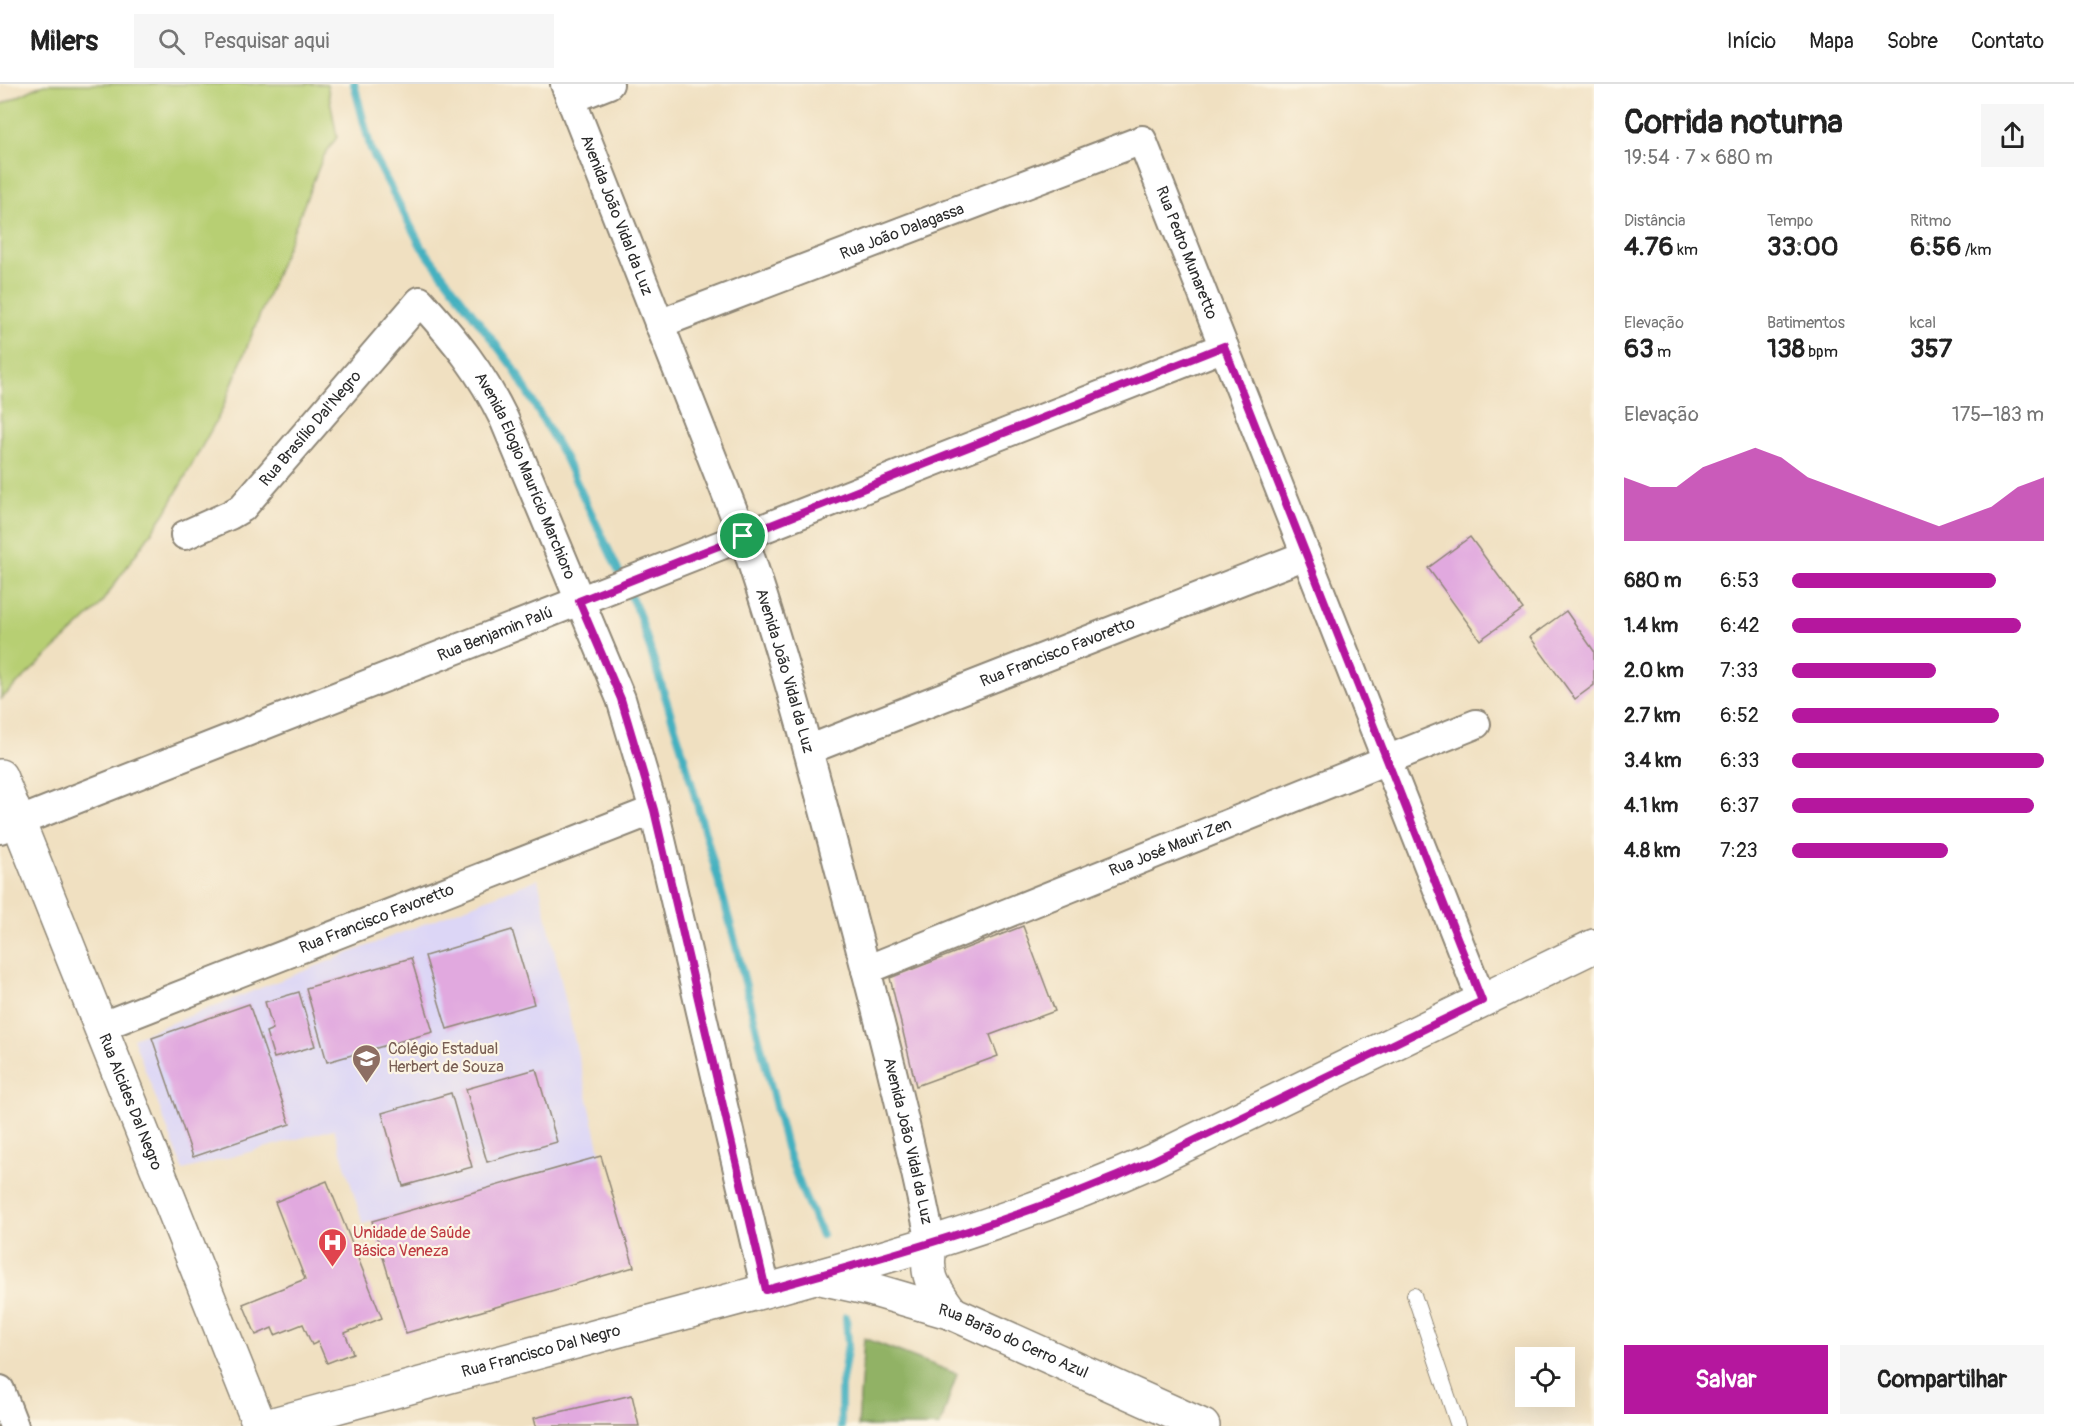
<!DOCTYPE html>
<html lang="pt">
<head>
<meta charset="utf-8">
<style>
	body { margin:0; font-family:Pangolin,sans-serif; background:#f6f6f6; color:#222; height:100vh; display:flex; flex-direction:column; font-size:22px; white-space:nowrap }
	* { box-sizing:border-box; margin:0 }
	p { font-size:20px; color:#767676 }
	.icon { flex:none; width:33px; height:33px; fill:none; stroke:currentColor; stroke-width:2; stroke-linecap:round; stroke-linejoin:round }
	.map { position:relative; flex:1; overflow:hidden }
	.drawer { display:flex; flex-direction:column; background:#fff; width:480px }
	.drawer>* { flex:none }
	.fabs { position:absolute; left:1515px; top:1263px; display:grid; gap:12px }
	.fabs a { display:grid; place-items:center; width:60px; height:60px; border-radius:0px; background:#fff; box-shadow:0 6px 24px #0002; font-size:30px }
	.pin { position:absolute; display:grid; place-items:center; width:51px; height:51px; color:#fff; margin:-26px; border:3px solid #fff; border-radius:50%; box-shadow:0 2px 6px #0007 }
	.round { display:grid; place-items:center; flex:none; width:63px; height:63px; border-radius:0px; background:#f6f6f6 }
	.overview { display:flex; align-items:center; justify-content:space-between; height:102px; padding:0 30px }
	h1 { font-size:33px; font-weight:700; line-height:45px }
	.stats { display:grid; grid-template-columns:repeat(3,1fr); gap:9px; height:102px; padding:6px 30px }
	.stats div { display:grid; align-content:center }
	.stats b { font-size:26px; font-weight:700 }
	.stats small { font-size:16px; font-weight:400 }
	.stats p { font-size:16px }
	.chart { height:168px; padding:12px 30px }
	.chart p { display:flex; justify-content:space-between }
	.chart svg { width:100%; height:108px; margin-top:6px; fill:#b5179e; opacity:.7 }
	.button { display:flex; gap:12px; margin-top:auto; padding:12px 30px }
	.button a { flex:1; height:69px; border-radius:0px; background:#b5179e; color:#fff; font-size:24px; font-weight:700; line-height:69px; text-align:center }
	.button a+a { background:#f6f6f6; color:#222 }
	ul { padding:0 30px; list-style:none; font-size:20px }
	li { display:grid; grid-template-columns:96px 72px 1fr; align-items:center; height:45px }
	li i { height:15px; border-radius:8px; background:#b5179e }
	header { display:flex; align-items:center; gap:36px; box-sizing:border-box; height:84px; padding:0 30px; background:#fff; border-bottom:2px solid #e0e0e0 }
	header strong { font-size:28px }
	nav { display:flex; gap:33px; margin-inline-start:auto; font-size:21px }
	.search { width:420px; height:54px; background:#f6f6f6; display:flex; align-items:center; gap:15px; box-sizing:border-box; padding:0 21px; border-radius:0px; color:#767676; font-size:22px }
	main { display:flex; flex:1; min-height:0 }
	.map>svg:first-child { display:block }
	.built { fill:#dcd6f6 }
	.green { fill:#b7cf73; stroke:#717d4f; stroke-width:1.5 }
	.forest { fill:#91b265; stroke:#5e6e48; stroke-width:1.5 }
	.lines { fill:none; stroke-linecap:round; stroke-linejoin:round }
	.stream { stroke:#44b1c0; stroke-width:8 }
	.building { fill:#e1a9df }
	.lane-casing { stroke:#8e8676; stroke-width:16 }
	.street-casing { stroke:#8e8676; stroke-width:32 }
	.secondary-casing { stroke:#8e8676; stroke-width:36 }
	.lane { stroke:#fff; stroke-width:14 }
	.street { stroke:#fff; stroke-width:28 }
	.secondary { stroke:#fff; stroke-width:33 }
	.route-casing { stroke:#fff; stroke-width:12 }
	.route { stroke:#b5179e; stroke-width:8 }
	.labels { text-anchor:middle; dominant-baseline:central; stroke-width:4.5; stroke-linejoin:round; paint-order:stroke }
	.street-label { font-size:16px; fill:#2b2b2b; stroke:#fcf5e5 }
	.education-label { font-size:16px; fill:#785e54; stroke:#fcf5e5; text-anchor:start }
	.health-label { font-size:16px; fill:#be3a42; stroke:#fcf5e5; text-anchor:start }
</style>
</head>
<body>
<header>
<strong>Milers</strong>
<div class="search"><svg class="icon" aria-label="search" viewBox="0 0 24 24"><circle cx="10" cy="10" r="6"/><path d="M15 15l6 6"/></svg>Pesquisar aqui</div>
<nav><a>Início</a><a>Mapa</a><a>Sobre</a><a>Contato</a></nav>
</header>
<main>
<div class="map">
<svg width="1594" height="1342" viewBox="0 0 1594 1342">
	<rect width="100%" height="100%" fill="#fcf5e5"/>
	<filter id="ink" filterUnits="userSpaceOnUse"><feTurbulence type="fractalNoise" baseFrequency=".0167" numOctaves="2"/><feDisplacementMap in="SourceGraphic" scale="12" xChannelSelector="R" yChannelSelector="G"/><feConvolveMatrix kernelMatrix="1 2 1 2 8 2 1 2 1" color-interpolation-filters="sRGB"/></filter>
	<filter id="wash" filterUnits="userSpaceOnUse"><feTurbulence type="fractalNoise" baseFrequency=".008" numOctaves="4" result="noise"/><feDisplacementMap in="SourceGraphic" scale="24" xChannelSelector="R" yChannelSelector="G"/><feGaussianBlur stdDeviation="1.35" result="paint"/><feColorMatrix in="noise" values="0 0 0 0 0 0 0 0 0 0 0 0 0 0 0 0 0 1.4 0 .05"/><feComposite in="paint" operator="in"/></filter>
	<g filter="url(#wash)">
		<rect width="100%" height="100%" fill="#f0e0c1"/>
		<!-- built -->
		<polygon class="built" points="538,795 601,1072 363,1140 334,1045 183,1086 133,954"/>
		<!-- green -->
		<polygon class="green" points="44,0 327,0 337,53 323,73 221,328 165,429 97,525 1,615 0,21"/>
		<!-- forest -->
		<polygon class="forest" points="864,1254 957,1290 940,1342 858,1342"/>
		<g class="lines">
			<!-- stream -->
			<g class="stream">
				<polyline points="354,0 371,66 421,162 513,283 565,374 639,530 683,669 732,846 787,1067 804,1111 822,1151"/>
				<polyline points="841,1342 841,1303 848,1260 846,1233"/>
			</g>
		</g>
		<g id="blocks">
			<!-- building -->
			<g class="building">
				<polygon points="1470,453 1523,525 1480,556 1428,484"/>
				<polygon points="1566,527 1594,567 1594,601 1575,615 1530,553"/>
				<polygon points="1023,842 1055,927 990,951 998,972 916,1002 890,894"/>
				<polygon points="512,846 534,920 447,945 425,872"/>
				<polygon points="411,874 433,948 327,978 306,904"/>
				<polygon points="299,908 315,962 274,974 266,948 273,945 265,918"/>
				<polygon points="249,920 290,1040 193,1073 152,954"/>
				<polygon points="536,985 557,1058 487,1078 466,1005"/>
				<polygon points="451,1009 472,1083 403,1102 382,1029"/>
				<polygon points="601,1072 634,1183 406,1249 372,1137"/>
				<polygon points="327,1097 382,1234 345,1249 353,1269 327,1279 318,1258 312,1261 303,1240 275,1251 272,1244 256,1251 243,1220 305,1195 275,1118"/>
				<polygon points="632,1311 639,1342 536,1342 534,1334"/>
			</g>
		</g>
	</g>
	<g filter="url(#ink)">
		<use href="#blocks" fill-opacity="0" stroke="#8e8676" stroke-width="1.5"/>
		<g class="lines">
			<defs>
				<polyline id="lane" points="1414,1211 1458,1342"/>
				<g id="street">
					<path id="s1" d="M565 0 743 452C783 568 814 687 845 806 876 923 907 1040 931 1159"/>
					<polyline points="571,15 609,0"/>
					<path id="s2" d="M659 240 1142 56 1482 917"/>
					<path id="s3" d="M185 451 230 431 242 424 420 217C456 257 480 286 504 335L621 615 654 726 766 1206"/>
					<path id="s4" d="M808 666 1306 471"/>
					<path id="s5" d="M0 745 1224 263"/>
					<path id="s6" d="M866 886 1476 640"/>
					<path id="s7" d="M100 943 654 726"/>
					<polyline points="0,1306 14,1342"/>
				</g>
				<g id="secondary">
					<path id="s8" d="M0 692 260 1342"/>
					<path d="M931 1159C923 1191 934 1204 952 1229"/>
					<path id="s9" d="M820 1194 870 1205 952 1229 1203 1342"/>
					<path id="s10" d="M266 1342C412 1302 559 1262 706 1223 857 1182 1009 1141 1152 1077L1594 862"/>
				</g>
			</defs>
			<!-- lane casing -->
			<use href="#lane" class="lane-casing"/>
			<!-- street casing -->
			<use href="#street" class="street-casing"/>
			<!-- secondary casing -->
			<use href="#secondary" class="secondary-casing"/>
			<!-- lane -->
			<use href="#lane" class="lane"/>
			<!-- street -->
			<use href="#street" class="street"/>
			<!-- secondary -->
			<use href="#secondary" class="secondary"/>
		</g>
	</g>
	<g class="lines" filter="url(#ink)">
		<defs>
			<path id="route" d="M1224 262 1482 917 1152 1077C1028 1133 897 1170 766 1206L654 726 621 615 579 517Z"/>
		</defs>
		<!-- route casing -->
		<use href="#route" class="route-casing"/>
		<!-- route -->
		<use href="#route" class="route"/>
	</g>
	<!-- icons -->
	<defs>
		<symbol id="school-pin" viewBox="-11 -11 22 30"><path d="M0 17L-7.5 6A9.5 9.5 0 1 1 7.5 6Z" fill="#8d6e63" stroke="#fcf5e5"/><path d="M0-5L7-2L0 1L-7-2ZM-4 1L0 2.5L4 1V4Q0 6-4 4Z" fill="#fff"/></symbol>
		<symbol id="hospital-pin" viewBox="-11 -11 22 30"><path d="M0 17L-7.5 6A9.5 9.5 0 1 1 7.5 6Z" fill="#e0444e" stroke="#fcf5e5"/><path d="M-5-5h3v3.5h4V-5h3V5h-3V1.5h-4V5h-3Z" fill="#fff"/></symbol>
	</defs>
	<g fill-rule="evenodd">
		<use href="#school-pin" x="350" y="958" width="33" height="45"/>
		<use href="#hospital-pin" x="316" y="1142" width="33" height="45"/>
	</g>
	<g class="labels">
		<!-- street labels -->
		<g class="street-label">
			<text stroke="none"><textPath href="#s1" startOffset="141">Avenida João Vidal da Luz</textPath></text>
			<text stroke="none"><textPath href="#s2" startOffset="260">Rua João Dalagassa</textPath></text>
			<text stroke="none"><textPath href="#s2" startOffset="638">Rua Pedro Munaretto</textPath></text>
			<text stroke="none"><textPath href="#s3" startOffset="168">Rua Brasílio Dal'Negro</textPath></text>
			<text stroke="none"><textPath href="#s3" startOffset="542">Avenida Elogio Maurício Marchioro</textPath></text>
			<text stroke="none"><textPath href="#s5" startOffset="532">Rua Benjamin Palú</textPath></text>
			<text stroke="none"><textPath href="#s4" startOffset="268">Rua Francisco Favoretto</textPath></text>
			<text stroke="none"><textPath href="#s1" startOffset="627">Avenida João Vidal da Luz</textPath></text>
			<text stroke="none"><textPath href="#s6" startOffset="328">Rua José Mauri Zen</textPath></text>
			<text stroke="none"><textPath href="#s7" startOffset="297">Rua Francisco Favoretto</textPath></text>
			<text stroke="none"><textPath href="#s8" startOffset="351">Rua Alcides Dal Negro</textPath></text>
			<text stroke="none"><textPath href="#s1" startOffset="1113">Avenida João Vidal da Luz</textPath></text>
			<text stroke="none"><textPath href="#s9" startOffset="204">Rua Barão do Cerro Azul</textPath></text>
			<text stroke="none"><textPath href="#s10" startOffset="285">Rua Francisco Dal Negro</textPath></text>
		</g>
		<!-- education labels -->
		<g class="education-label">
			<text x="388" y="965">Colégio Estadual<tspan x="388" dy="18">Herbert de Souza</tspan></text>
		</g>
		<!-- health labels -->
		<g class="health-label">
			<text x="353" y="1149">Unidade de Saúde<tspan x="353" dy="18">Básica Veneza</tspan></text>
		</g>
	</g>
</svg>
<div class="fabs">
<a><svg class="icon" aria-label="locate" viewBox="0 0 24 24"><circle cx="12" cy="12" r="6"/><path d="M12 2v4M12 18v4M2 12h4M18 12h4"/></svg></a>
</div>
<div class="pin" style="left:743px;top:452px;background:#1e9e55"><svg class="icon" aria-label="arrive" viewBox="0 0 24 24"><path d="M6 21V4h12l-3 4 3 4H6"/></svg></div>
</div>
<section class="drawer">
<div class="overview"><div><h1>Corrida noturna</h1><p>19:54 · 7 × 680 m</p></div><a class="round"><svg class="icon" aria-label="share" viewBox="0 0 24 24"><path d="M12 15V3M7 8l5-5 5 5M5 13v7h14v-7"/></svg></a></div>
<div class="stats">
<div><p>Distância</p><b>4.76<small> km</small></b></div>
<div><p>Tempo</p><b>33:00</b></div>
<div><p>Ritmo</p><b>6:56<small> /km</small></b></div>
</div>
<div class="stats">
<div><p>Elevação</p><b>63<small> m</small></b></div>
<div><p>Batimentos</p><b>138<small> bpm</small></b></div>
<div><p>kcal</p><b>357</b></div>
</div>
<div class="chart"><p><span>Elevação</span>175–183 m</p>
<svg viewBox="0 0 160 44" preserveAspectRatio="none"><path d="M0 44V18L10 22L20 22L30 14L40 10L50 6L60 10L70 18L80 22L90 26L100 30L110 34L120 38L130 34L140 30L150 22L160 18V44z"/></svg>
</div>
<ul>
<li><b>680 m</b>6:53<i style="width:81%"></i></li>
<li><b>1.4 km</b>6:42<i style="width:91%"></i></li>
<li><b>2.0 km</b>7:33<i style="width:57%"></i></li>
<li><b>2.7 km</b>6:52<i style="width:82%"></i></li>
<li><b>3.4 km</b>6:33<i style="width:100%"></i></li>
<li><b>4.1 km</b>6:37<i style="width:96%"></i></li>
<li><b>4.8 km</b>7:23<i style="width:62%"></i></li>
</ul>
<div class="button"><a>Salvar</a><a>Compartilhar</a></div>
</section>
</main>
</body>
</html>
